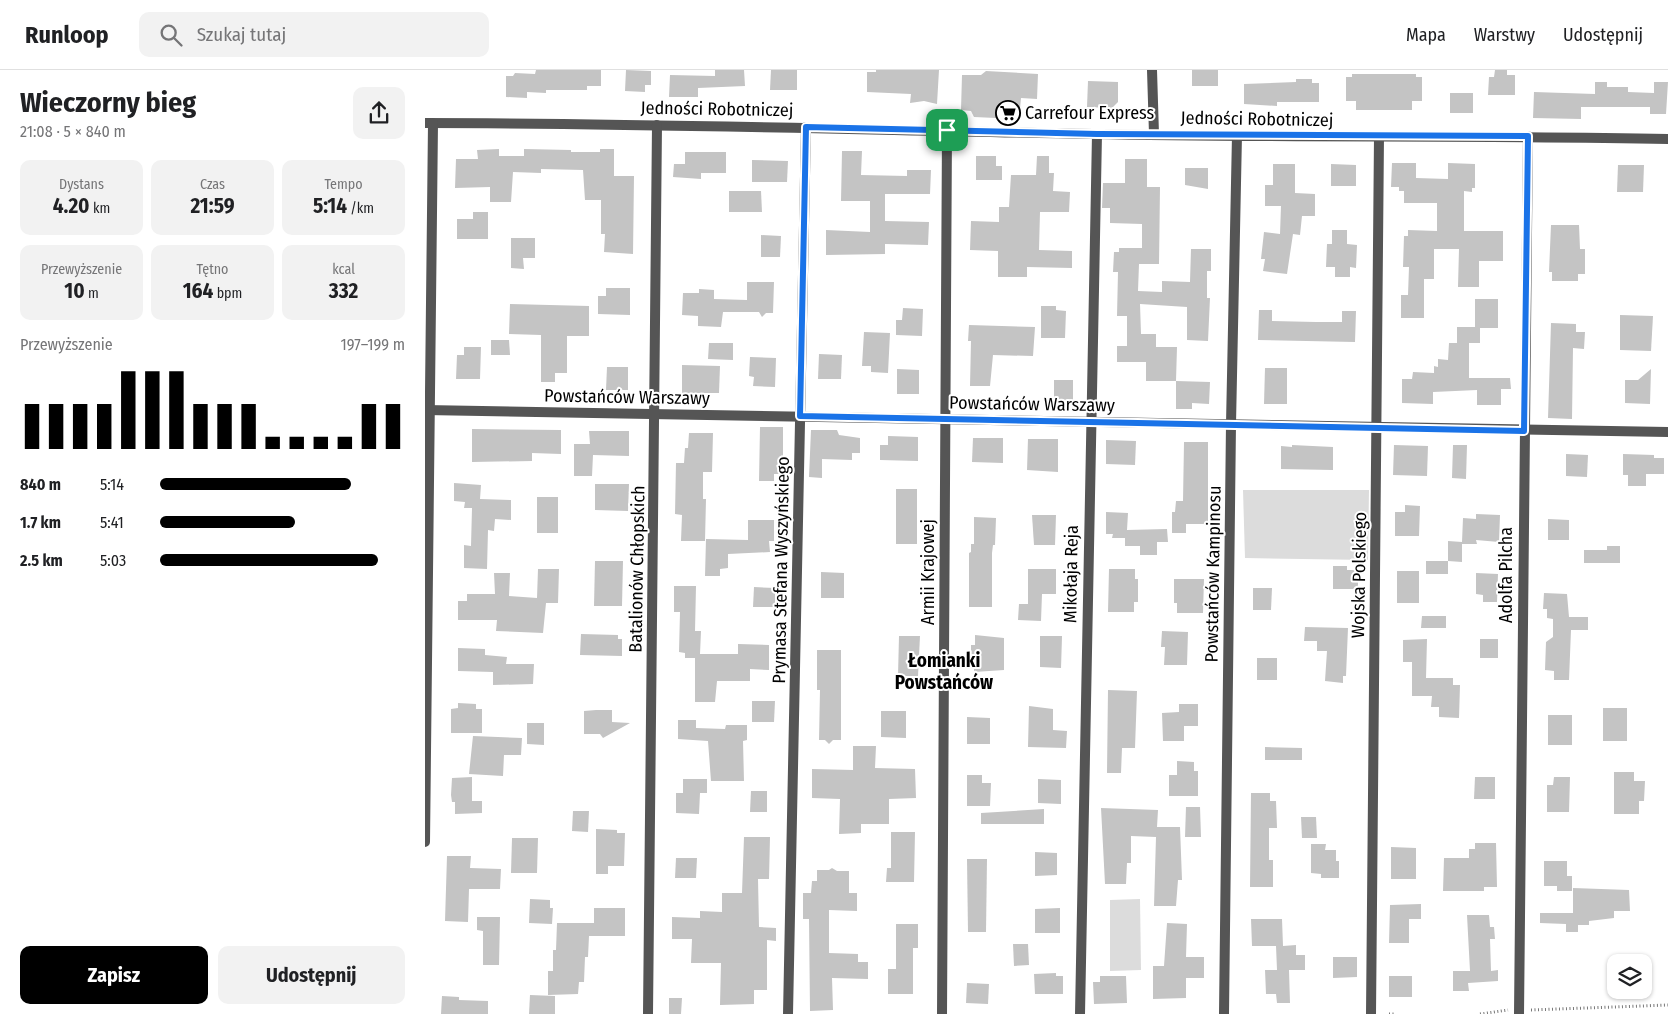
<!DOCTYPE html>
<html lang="pl">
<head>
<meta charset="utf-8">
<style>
	body { margin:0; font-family:"Fira Sans Condensed",sans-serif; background:#f2f2f2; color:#202124; height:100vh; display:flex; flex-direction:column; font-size:19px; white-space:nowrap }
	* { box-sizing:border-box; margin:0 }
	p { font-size:16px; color:#757577 }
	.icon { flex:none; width:28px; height:28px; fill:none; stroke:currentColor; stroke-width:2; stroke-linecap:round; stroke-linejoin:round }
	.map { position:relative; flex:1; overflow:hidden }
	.panel { display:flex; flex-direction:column; background:#fff; width:425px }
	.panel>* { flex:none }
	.controls { position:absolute; left:1182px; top:884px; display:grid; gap:10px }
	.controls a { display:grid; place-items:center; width:45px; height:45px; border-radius:10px; background:#fff; box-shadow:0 1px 4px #0004; font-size:25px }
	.pin { position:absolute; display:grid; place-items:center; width:42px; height:42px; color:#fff; margin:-21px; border-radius:10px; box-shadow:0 2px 8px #0006 }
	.round { display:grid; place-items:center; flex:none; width:52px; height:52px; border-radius:10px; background:#f2f2f2 }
	.overview { display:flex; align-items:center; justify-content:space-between; height:85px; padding:0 20px }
	h1 { font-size:28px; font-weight:700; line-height:38px }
	.metrics { display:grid; grid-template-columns:repeat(3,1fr); gap:8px; height:85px; padding:5px 20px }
	.metrics div { display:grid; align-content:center; border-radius:10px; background:#f2f2f2; text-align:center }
	.metrics b { font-size:21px; font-weight:700 }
	.metrics small { font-size:14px; font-weight:400 }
	.metrics p { font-size:14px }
	.chart { height:140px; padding:10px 20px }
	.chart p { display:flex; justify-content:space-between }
	.chart svg { width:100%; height:90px; margin-top:5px; stroke:#000; stroke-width:6 }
	.cta { display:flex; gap:10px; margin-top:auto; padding:10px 20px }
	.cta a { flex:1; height:58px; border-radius:10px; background:#000; color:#fff; font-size:20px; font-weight:700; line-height:58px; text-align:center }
	.cta a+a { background:#f2f2f2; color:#202124 }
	ul { padding:0 20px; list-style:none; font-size:16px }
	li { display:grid; grid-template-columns:80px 60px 1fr; align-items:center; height:38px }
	li i { height:12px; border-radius:6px; background:#000 }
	header { display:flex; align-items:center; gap:30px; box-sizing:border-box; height:70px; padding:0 25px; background:#fff; border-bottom:1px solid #e0e0e0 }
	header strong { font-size:24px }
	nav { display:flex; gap:28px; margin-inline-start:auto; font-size:18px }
	.search { width:350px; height:45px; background:#f2f2f2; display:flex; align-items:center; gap:12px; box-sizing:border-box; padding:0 18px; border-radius:10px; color:#757577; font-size:19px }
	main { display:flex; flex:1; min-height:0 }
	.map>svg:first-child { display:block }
	.green { fill:#dcdcdc }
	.building { fill:#c4c4c4 }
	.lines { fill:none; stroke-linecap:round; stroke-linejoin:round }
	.path { stroke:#777; stroke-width:3; stroke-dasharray:1 2.5; stroke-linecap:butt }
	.minor { stroke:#555; stroke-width:10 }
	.route-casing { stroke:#fff; stroke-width:10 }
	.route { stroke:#1a73e8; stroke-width:6 }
	.labels { text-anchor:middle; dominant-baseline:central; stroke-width:4; stroke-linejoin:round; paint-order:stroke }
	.street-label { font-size:18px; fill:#000; stroke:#fff }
	.poi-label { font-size:18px; fill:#000; stroke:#fff; text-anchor:start }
	.neighbourhood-label { font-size:19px; font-weight:bold; fill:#000; stroke:#fff }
</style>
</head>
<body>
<header>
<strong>Runloop</strong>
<div class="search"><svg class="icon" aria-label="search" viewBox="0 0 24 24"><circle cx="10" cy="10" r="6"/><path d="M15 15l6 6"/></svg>Szukaj tutaj</div>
<nav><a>Mapa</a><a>Warstwy</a><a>Udostępnij</a></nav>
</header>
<main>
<section class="panel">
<div class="overview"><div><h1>Wieczorny bieg</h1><p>21:08 · 5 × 840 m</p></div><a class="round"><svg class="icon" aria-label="share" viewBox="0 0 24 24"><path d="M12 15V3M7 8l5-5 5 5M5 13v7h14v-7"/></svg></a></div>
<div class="metrics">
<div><p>Dystans</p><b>4.20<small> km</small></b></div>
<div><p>Czas</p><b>21:59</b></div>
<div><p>Tempo</p><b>5:14<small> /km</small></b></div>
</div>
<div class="metrics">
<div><p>Przewyższenie</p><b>10<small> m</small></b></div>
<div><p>Tętno</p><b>164<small> bpm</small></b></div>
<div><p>kcal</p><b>332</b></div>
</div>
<div class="chart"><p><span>Przewyższenie</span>197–199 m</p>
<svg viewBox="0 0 160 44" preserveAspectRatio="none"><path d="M5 44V22M15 44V22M25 44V22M35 44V22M45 44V6M55 44V6M65 44V6M75 44V22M85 44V22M95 44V22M105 44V38M115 44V38M125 44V38M135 44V38M145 44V22M155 44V22"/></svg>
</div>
<ul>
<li><b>840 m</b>5:14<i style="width:78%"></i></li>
<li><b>1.7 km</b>5:41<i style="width:55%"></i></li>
<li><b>2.5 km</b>5:03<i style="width:89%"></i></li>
</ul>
<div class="cta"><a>Zapisz</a><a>Udostępnij</a></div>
</section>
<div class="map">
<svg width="1243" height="944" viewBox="0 0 1243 944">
	<rect width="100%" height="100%" fill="#fff"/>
	<!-- green -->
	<g class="green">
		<polygon points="818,420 944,420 943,490 820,488"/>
		<polygon points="715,829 716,900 685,901 685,830"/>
	</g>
	<!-- building -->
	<g class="building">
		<polygon points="111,0 176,0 176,16 162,16 162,20 121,20 121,23 102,22 102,28 81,27 81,6 88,6 90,3 110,4"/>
		<polygon points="201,0 226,1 226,15 220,15 220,22 200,21"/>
		<polygon points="290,0 319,0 320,16 273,18 273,27 244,27 245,5 290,6"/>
		<polygon points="346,0 372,0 372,20 345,20"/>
		<polygon points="451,0 514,0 512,34 499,31 485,33 486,24 442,22 442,2 451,2"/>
		<rect x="767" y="0" width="26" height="16"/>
		<polygon points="1070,0 1082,0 1082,5 1090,5 1090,25 1063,25 1064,7 1069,7"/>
		<polygon points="561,1 613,4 612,29 596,28 594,49 549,47 546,41 536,40 537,5 556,5"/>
		<polygon points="927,4 991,4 991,7 997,7 997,31 987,31 987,40 931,40 931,31 921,31 921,7 927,7"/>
		<polygon points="871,9 887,9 887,13 894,13 894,32 852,32 852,36 819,34 819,14 871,12"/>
		<polygon points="663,11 693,12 693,32 687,38 662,37"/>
		<polygon points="1170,12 1182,12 1182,17 1203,17 1203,22 1229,23 1229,12 1243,12 1241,44 1225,44 1225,37 1156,37 1156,49 1108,48 1109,22 1170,24"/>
		<rect x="1025" y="23" width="23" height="20"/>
		<polygon points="74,79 74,86 99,86 99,79 146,80 146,82 175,82 175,79 189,79 189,106 209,106 208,184 179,182 180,164 176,164 176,130 160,130 158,100 116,99 116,103 88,102 86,132 65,132 65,117 30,118 31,89 53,89 52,80"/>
		<polygon points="417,81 437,81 436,105 482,106 482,100 506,100 505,124 460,124 460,151 504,152 503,175 460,174 460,184 401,185 401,160 445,162 445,131 416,131"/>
		<polygon points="260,82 301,82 301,103 276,103 276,109 248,107 249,94 260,94"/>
		<polygon points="551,86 571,86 571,96 577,96 577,110 551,110"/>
		<polygon points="612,86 624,86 624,103 629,103 628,121 645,122 644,142 615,142 614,180 647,181 647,198 602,197 602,207 573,207 573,181 545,180 546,151 574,152 574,137 584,137 586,105 611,105"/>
		<polygon points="700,89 722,89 722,117 735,117 734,194 714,194 713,221 737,222 737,211 765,212 766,179 786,179 786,201 782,201 782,228 785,228 783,271 762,270 762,237 715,234 716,264 731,264 731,277 752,277 751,311 721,311 721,292 692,292 692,276 702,276 702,246 692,246 693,202 688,202 689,182 694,182 694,178 717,178 717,154 685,153 685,138 677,138 678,113 700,113"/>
		<polygon points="327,90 363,91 362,112 327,112"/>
		<polygon points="967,93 991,93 991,108 1023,109 1023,93 1050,94 1050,118 1047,118 1047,122 1039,121 1039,161 1078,161 1078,191 1054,191 1054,217 1033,217 1034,179 1009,179 1009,209 999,209 999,248 976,248 976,225 983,225 984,197 978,197 979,166 983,166 983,160 1012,161 1012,133 979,133 979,121 974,121 974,117 966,117"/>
		<polygon points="848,94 870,94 870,123 890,124 890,146 877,146 875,165 868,164 862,204 838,201 840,189 836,189 839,162 855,164 856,136 840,136 840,115 848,115"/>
		<polygon points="906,94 931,95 931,116 906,116"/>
		<polygon points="1193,95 1219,95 1218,122 1192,122"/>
		<polygon points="760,98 783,98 783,119 760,115"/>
		<polygon points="304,121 336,121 337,142 304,142"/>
		<polygon points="48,142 63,142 63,169 32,169 32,149 48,149"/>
		<polygon points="1126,155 1154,155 1155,179 1160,179 1160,204 1153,204 1153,211 1127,211 1127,202 1124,202"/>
		<polygon points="907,160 922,160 922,174 932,175 931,198 925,197 925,207 910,207 910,197 901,197 902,174 907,174"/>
		<polygon points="336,165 356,166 355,187 336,187"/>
		<polygon points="86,168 110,168 110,188 98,188 99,199 86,198"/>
		<polygon points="322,212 349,212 348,243 341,243 337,247 334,242 298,242 296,257 273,256 273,246 257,245 258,223 274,223 274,219 289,220 289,229 322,230"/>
		<polygon points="181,218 205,218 205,245 173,244 173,226 181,226"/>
		<polygon points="1050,229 1073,229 1073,258 1055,258 1055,273 1044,273 1044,308 1085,308 1086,319 1076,319 1076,335 1052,335 1052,320 1008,322 1008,334 977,333 977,309 987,309 988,302 1009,303 1009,296 1013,297 1013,289 1023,290 1024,273 1032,273 1032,257 1050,257"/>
		<polygon points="85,234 164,236 164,266 142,266 142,303 130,303 130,312 116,312 116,265 84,264"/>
		<polygon points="616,236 631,236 631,240 641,241 640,268 616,268"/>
		<polygon points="478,238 498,239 497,266 471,265 471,250 477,250"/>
		<polygon points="834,240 847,240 847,251 891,252 917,252 917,241 931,241 930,272 833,270"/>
		<polygon points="1195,245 1228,246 1226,281 1195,280"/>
		<polygon points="1126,253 1151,254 1151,262 1160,262 1159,279 1148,278 1147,349 1123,348"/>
		<polygon points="544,255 610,257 608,286 568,285 565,316 545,316 546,271 543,271"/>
		<polygon points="439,262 465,263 463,303 446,302 446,296 437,296"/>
		<polygon points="66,270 84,270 85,285 66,285"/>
		<polygon points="284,273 308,273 308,290 283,289"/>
		<polygon points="39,277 56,277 55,309 31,309 32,285 39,285"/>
		<polygon points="394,284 417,285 416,309 393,309"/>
		<polygon points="325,287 351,288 350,317 328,316 329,307 324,306"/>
		<polygon points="257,295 295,296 294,323 257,323"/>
		<polygon points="182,297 203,297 203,320 181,320"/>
		<polygon points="840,298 862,298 862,334 839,334"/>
		<polygon points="472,299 494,300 494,324 472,324"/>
		<polygon points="1226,299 1225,334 1200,333 1200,310 1213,310"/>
		<polygon points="629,310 648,310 648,330 629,331"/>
		<polygon points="751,311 785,312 784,334 767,333 767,339 751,339"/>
		<polygon points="335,357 358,357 358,404 349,404 349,411 334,411"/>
		<polygon points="47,359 136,360 136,384 107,383 107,391 47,392"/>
		<polygon points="386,360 412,360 414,365 435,368 435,383 427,383 427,390 397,389 397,408 384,407"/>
		<polygon points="164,361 204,361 204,386 168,385 167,406 149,406 149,374 165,374"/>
		<polygon points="264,363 288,363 287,402 278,402 278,429 281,429 280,471 256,471 257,445 250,444 251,393 259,393 260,378 263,378"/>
		<polygon points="463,366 493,367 493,391 455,390 455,375 463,375"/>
		<polygon points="548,368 578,368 578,393 547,392"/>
		<polygon points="603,369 633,369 633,402 602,400"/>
		<polygon points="681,370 711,371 710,395 681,394"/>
		<polygon points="759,372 783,372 783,454 761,454 761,463 747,463 747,442 750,442 751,431 758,431"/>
		<polygon points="867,375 908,377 908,400 856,399 856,376 867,377"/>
		<polygon points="969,375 1003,376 1002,406 968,405"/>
		<polygon points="1028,375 1042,375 1041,409 1027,408"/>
		<polygon points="1141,384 1163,385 1162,407 1141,406"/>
		<polygon points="1198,384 1229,385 1229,388 1239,388 1239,404 1221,404 1221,416 1203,416 1203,405 1198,405"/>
		<polygon points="29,413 56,415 55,429 86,430 86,450 70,449 69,461 63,460 62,499 39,498 39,475 46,476 47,438 39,438 40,432 29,431"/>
		<polygon points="170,414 204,414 203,441 170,440"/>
		<rect x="471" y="419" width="21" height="55"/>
		<rect x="112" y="427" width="21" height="36"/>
		<polygon points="980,435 995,436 994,466 970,466 970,442 980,442"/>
		<polygon points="681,442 703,443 702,460 742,459 743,472 732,472 732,485 715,485 715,476 700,476 700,468 687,468 688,464 681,464"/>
		<polygon points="1051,444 1075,445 1074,472 1051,470 1052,474 1037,474 1037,492 1023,491 1023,471 1037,472 1038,448 1051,449"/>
		<polygon points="607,445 631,445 630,475 609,475"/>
		<polygon points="549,447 571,448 570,475 568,475 567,483 567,537 544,537 544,483 546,482 546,474 549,474"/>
		<polygon points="1123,449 1144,450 1144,470 1123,470"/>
		<polygon points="323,450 349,450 349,471 344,471 345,482 303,484 303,498 295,499 295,506 280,506 281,469 323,470"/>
		<polygon points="1182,476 1195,476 1195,493 1159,493 1159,480 1182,480"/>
		<polygon points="170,491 198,491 197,536 169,536"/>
		<rect x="1001" y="491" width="22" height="13"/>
		<polygon points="908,496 922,496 922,500 933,500 933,519 908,519"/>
		<polygon points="113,499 134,499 133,533 121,533 118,563 71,561 72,550 33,550 33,531 42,531 42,524 70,524 69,503 85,503 84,526 112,528"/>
		<polygon points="603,499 631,499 631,524 617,524 616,551 593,550 594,534 603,534"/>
		<polygon points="684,499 710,499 710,509 713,509 713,532 709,532 709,542 683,542"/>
		<rect x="972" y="501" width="22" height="32"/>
		<polygon points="396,502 419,503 419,528 396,528"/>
		<polygon points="1051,503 1073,504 1072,532 1058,532 1058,525 1051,524"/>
		<polygon points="749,509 779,509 778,543 752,543 752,533 749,533"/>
		<polygon points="249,516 271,516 270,561 276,561 275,584 313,584 313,574 344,575 344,600 325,599 325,611 292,611 290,632 270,632 270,588 260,588 260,583 254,582 255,542 249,542"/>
		<polygon points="329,517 350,518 350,537 328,537"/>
		<polygon points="828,518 847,518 846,540 828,540"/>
		<polygon points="1119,523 1142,524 1144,547 1163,547 1163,560 1146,560 1144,610 1129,610 1129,601 1120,600 1121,572 1128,567 1128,549 1122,548 1122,539 1118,539"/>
		<polygon points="997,546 1021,546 1021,558 996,558"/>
		<polygon points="880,557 923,558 921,606 918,606 918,613 900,611 902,581 892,581 892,571 879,571"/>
		<polygon points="737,561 763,562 762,595 739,595 740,577 736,577"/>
		<polygon points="156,564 193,565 193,569 197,569 197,586 155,585"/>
		<polygon points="550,565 579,568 579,600 549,602 549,592 545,592 546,584 546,575 550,575"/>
		<polygon points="474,566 495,566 493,606 473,606"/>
		<polygon points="615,566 637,566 636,598 615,597"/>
		<polygon points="1002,569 1001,608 1028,608 1028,615 1035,615 1034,648 1014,647 1014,637 1006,637 1007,626 987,626 987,592 978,592 978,570"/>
		<rect x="1055" y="569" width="18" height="19"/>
		<polygon points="33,578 60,579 60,585 82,587 81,594 109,594 108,614 68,615 68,602 33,601"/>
		<polygon points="392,580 416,580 416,670 408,670 404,674 400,670 394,670 395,620 392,620"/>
		<rect x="832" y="588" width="20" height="22"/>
		<polygon points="683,620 712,621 710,678 697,678 696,703 682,703"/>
		<polygon points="327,631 350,631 349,652 327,652"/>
		<polygon points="33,633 51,634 51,639 57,639 57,663 26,663 26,639 33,638"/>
		<polygon points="754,634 773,634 773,656 759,656 759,671 738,671 737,643 754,642"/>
		<polygon points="604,636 628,639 628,660 642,661 641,678 603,677"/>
		<rect x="1178" y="638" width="24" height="33"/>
		<polygon points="171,640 187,640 187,652 205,653 178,668 175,664 159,664 159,641"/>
		<polygon points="456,641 481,641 481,668 456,667"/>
		<rect x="1123" y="645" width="24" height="30"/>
		<polygon points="542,647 565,648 565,674 542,674"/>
		<polygon points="253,650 271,650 271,658 300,659 301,655 322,655 322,670 318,671 319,711 286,711 283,671 253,669"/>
		<polygon points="102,653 119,653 119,675 102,674"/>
		<polygon points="48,666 97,668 96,685 79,685 78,706 44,704"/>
		<polygon points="428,676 451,676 450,698 490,699 491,728 464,729 464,754 436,754 436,763 414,764 415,729 387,728 387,699 428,700"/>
		<polygon points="840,677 877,678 877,690 840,690"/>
		<polygon points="752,691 769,692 769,701 773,701 773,726 744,726 744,705 752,705"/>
		<polygon points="1189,702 1209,702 1209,711 1220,711 1219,731 1214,731 1214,744 1189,744"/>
		<polygon points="542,705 557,705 557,713 566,713 565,736 542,736"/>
		<polygon points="47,707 47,731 57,731 57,743 30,744 30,732 27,732 26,725 27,708"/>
		<polygon points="1050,707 1070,707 1070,729 1049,729"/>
		<polygon points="1129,707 1145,707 1144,742 1122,742 1122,715 1128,715"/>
		<polygon points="258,709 282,709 282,723 275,723 274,744 251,743 251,723 258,723"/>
		<polygon points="613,709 636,710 636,734 613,733"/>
		<polygon points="326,721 342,721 342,742 325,742"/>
		<polygon points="826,723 845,723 845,731 851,731 852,758 844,758 844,790 848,790 848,817 825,817"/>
		<polygon points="761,737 775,737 776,767 760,767"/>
		<polygon points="676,738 733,740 732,757 755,757 757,810 753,810 751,836 729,836 731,767 706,766 706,793 702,793 701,814 680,814"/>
		<polygon points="619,739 619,754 556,754 556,743"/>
		<polygon points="148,741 164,741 163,762 147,761"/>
		<polygon points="876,747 891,747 892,768 877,768"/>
		<polygon points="171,759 192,760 192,763 200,763 199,796 183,796 183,804 171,804"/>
		<polygon points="466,762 490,762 489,812 461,812 462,798 466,798"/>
		<polygon points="319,767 345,767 344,809 333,809 334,857 351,858 351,871 342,870 342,920 329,920 329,934 295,935 296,893 266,893 267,869 247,869 247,847 275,848 275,841 297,842 297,823 317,823"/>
		<polygon points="87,768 113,768 112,803 86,803"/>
		<polygon points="1050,773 1071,773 1072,817 1059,817 1059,821 1018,821 1019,788 1044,788 1044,779 1050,779"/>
		<polygon points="886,774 901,774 900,780 911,780 911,791 914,791 914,808 896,808 896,804 886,803"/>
		<polygon points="966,777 991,778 991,809 966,809"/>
		<polygon points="610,782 632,783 632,805 610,806"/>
		<polygon points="22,786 46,786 45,798 76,799 75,819 44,819 43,852 20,851"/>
		<polygon points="251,788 272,788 271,808 250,808"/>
		<polygon points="542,789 562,789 561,862 543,862"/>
		<polygon points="1119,791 1142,791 1142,806 1147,806 1147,821 1132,821 1132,816 1119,816"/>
		<polygon points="407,798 412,801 424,801 424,823 432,823 432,841 404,840 404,883 433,884 433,892 443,892 443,909 407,908 408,940 385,941 384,849 378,849 378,823 386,823 387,811 392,811 392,800 404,800"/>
		<polygon points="1148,818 1204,820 1205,841 1189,841 1189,848 1164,851 1164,855 1153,855 1153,862 1141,862 1141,854 1115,853 1115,843 1148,843"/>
		<polygon points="105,829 125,830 125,838 128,838 127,854 104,853"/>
		<polygon points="996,834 996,849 984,849 984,873 964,873 965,835"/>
		<polygon points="169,838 200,838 200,866 164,866 163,887 160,887 159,912 154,912 153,924 123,925 123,901 128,901 128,880 131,880 132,853 169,853"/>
		<polygon points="635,838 635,863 610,863 610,839"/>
		<polygon points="1042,845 1064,845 1065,857 1069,857 1070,869 1065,869 1066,901 1073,900 1073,911 1043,913 1044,921 1028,921 1028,901 1045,901"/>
		<polygon points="52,847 75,847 74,895 58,895 58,861 52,860"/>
		<polygon points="826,849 857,849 858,876 871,875 871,885 880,885 880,900 864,900 865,933 852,933 851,924 841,924 840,900 852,900 851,876 827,876"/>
		<polygon points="742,853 762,854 761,887 779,887 779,908 761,908 761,928 728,929 728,896 739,896"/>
		<polygon points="471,854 493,854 493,878 488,878 488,924 463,924 463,899 471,899"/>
		<polygon points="588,874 603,874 604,895 589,896"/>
		<polygon points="908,887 932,887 932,907 908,908"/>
		<polygon points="631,903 631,906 638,906 638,924 610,924 609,904"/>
		<polygon points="675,906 701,906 702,933 669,934 668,912 675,912"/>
		<rect x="964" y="906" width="23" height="21"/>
		<polygon points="542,913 564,914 563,934 541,933"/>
		<polygon points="105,925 130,926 130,944 104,944"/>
		<polygon points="17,926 34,927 34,930 63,931 63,944 16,944"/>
		<polygon points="244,928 257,928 256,944 244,944"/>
	</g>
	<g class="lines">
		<!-- path -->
		<g class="path">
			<polyline points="1106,940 1243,935"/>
			<polyline points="964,944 970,944"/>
			<polyline points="1055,944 1083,940"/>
		</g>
		<!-- minor -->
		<g class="minor">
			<polyline points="727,0 729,64"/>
			<path d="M0 53C223 53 446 60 668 64 860 68 1051 65 1243 69"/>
			<polyline points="0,340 1243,362"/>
			<polyline points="0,772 8,53"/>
			<polyline points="223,944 232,55"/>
			<polyline points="363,944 381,57"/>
			<polyline points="517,944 522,60"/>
			<polyline points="655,944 672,64"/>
			<polyline points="799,944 806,354 812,65"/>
			<polyline points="946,944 954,66"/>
			<polyline points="1094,944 1103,66"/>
		</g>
	</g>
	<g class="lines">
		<defs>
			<polygon id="route" points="381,57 672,64 1103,66 1099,361 375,346"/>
		</defs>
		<!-- route casing -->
		<use href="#route" class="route-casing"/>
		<!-- route -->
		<use href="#route" class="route"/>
	</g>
	<!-- icons -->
	<defs>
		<symbol id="supermarket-ring" viewBox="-11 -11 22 22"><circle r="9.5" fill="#fff" stroke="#000" stroke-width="1.5"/><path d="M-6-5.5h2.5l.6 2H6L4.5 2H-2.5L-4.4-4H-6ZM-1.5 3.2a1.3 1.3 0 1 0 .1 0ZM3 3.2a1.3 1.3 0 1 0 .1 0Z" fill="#000"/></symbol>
	</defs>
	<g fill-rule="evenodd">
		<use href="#supermarket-ring" x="569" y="29" width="28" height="28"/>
	</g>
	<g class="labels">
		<!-- street labels -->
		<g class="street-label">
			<text transform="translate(292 39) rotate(1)">Jedności Robotniczej</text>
			<text transform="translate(832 49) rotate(1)">Jedności Robotniczej</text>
			<text transform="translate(202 327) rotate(1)">Powstańców Warszawy</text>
			<text transform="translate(607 334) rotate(1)">Powstańców Warszawy</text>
			<text transform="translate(212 499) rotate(-89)">Batalionów Chłopskich</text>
			<text transform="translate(356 500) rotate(-89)">Prymasa Stefana Wyszyńskiego</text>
			<text transform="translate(503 502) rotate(-90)">Armii Krajowej</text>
			<text transform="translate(646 504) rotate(-89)">Mikołaja Reja</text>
			<text transform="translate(788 504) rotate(-89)">Powstańców Kampinosu</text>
			<text transform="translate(934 505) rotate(-89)">Wojska Polskiego</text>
			<text transform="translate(1081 505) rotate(-90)">Adolfa Pilcha</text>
		</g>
		<!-- poi labels -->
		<g class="poi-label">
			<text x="600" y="43">Carrefour Express</text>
		</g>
		<!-- neighbourhood labels -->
		<g class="neighbourhood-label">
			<text x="519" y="590">Łomianki<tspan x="519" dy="22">Powstańców</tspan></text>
		</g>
	</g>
</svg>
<div class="controls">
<a><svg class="icon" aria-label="layers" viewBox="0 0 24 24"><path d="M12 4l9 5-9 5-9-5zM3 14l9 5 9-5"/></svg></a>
</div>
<div class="pin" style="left:522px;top:60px;background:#1e9e55"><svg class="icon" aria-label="arrive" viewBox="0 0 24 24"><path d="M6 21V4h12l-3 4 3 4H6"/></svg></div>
</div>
</main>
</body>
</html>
